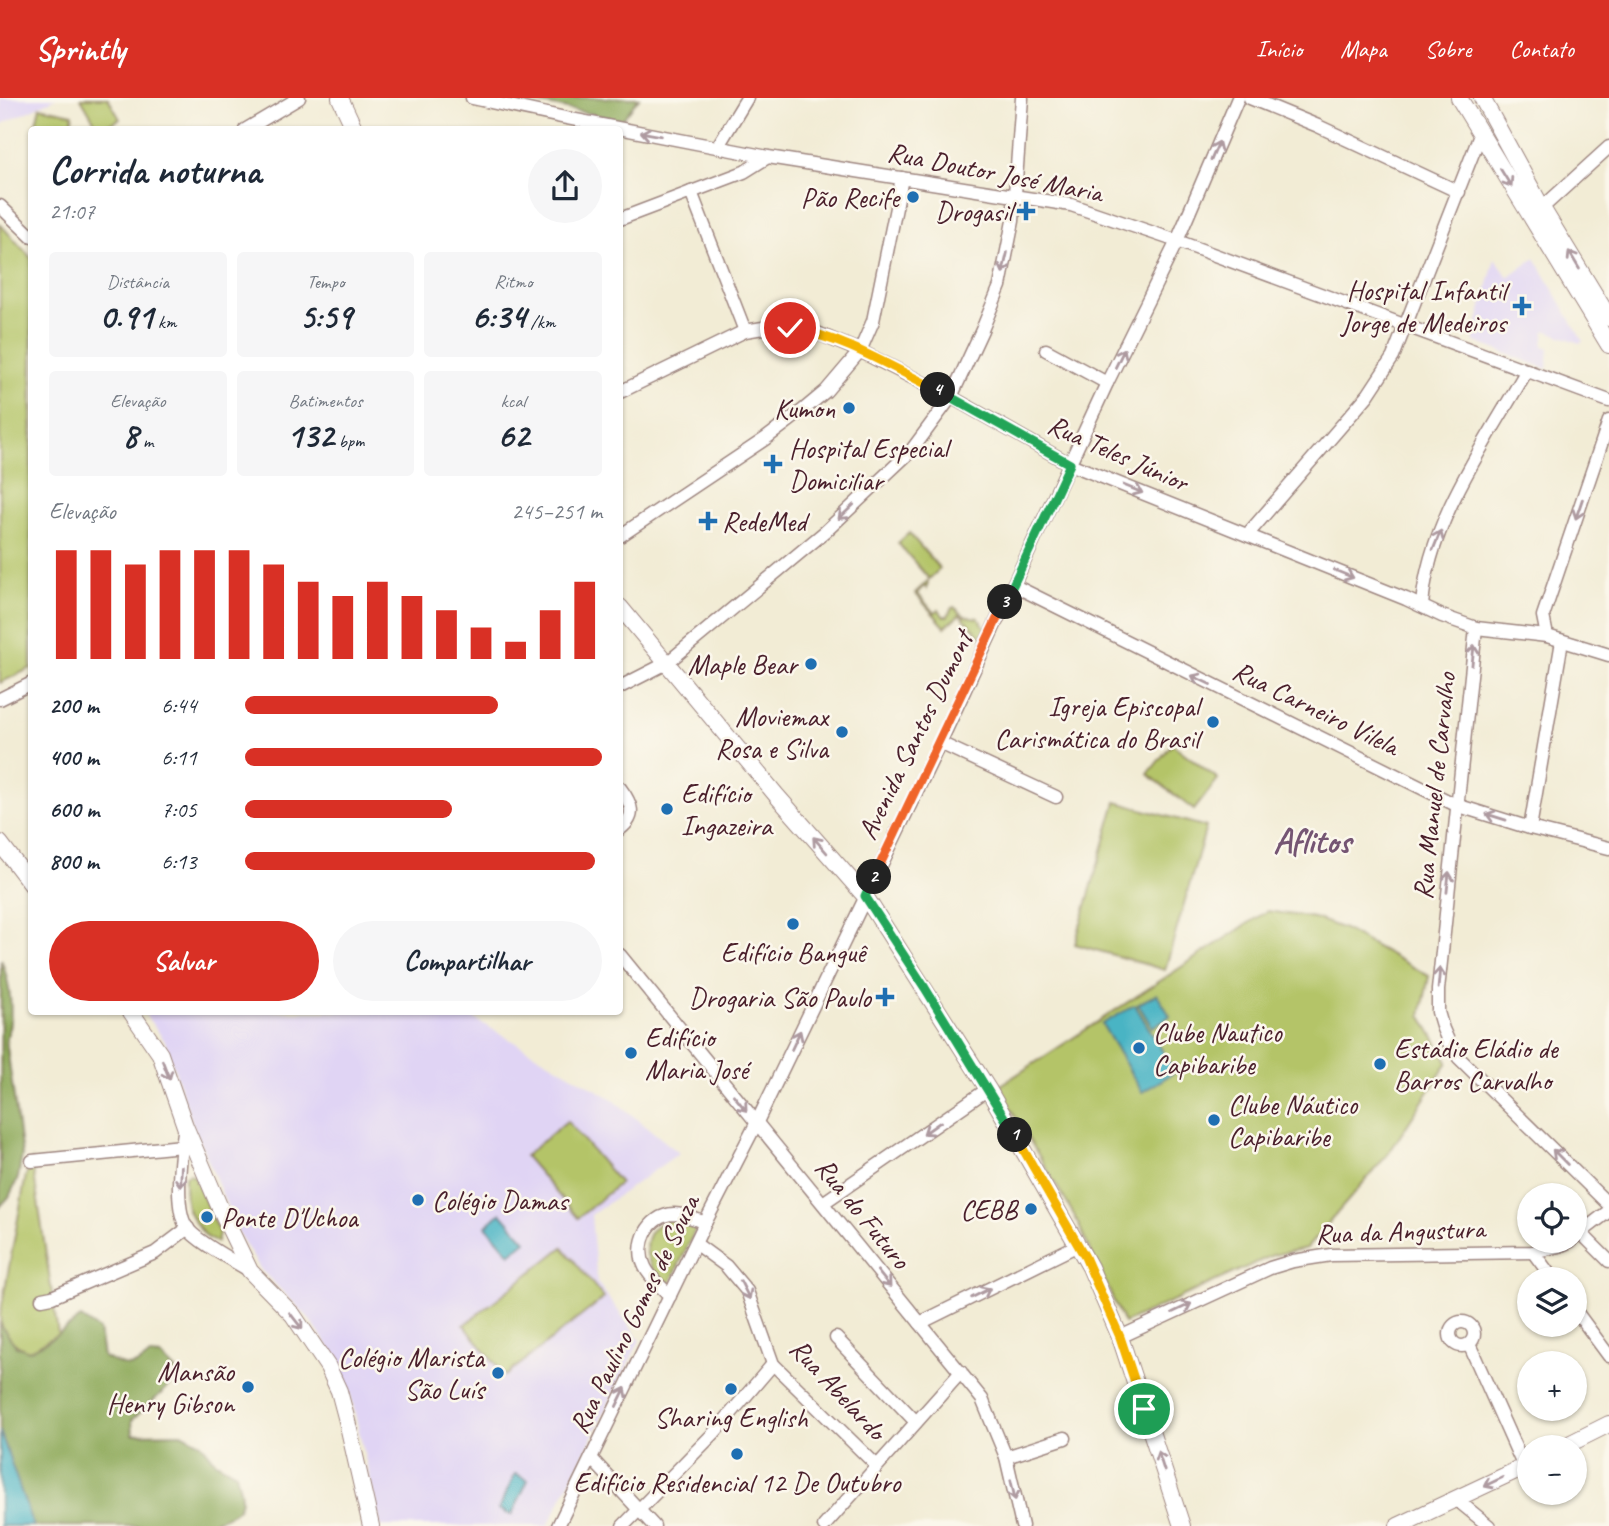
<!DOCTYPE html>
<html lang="pt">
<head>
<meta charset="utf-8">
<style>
	body { margin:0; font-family:Caveat,sans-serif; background:#f6f6f7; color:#1f2937; height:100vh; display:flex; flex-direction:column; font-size:26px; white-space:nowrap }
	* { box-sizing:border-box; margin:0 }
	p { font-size:23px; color:#747a83 }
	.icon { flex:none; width:38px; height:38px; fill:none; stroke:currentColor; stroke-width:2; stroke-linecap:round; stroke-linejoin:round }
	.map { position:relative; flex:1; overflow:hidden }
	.side { position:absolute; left:28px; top:28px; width:595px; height:889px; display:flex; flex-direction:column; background:#fff; border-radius:7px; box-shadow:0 2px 5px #0004 }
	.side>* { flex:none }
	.controls { position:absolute; left:1517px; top:1085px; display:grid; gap:14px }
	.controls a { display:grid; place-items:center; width:70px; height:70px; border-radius:50%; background:#fff; box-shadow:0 2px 5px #0004; font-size:35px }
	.pin { position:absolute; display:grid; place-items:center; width:60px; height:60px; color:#fff; margin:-30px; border:4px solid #fff; border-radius:50%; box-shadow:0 2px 7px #0007 }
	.km { position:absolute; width:35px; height:35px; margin:-18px; border-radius:50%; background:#222; color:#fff; font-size:19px; line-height:35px; text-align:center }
	.round { display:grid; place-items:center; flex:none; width:74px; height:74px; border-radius:37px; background:#f6f6f7 }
	.head { display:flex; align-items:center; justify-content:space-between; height:119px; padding:0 21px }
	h1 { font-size:38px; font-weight:800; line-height:52px }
	.metrics { display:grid; grid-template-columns:repeat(3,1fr); gap:10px; height:119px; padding:7px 21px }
	.metrics div { display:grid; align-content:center; border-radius:7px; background:#f6f6f7; text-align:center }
	.metrics b { font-size:35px; font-weight:800 }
	.metrics small { font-size:19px; font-weight:400 }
	.metrics p { font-size:19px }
	.chart { height:196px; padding:14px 21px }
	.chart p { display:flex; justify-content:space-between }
	.chart svg { width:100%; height:126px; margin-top:7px; stroke:#d93025; stroke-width:6 }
	.primary-button { display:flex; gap:14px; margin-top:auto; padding:14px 21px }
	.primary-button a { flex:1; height:80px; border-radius:42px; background:#d93025; color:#fff; font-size:28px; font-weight:800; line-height:80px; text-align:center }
	.primary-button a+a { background:#f6f6f7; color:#1f2937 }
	ul { padding:0 21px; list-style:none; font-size:23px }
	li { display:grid; grid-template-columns:112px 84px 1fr; align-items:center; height:52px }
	li i { height:18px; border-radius:9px; background:#d93025 }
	header { display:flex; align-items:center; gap:42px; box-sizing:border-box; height:98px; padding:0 35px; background:#d93025; color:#fff }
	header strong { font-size:33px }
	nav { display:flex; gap:38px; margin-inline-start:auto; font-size:24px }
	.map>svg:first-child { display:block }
	.built { fill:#e0d4f4 }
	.green { fill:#b4c467; stroke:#7f7249; stroke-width:2 }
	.forest { fill:#8faa5c; stroke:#6c6444; stroke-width:2 }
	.water { fill:#48b4c4; stroke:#496a78; stroke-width:2 }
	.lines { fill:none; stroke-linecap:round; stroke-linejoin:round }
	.minor-casing { stroke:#9e8680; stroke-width:15 }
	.major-casing { stroke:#9e8680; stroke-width:18 }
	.minor { stroke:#fff; stroke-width:12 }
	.major { stroke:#fff; stroke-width:16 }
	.oneway { stroke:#ae9aa0 }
	.split-1-casing { stroke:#fff; stroke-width:14 }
	.split-2-casing { stroke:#fff; stroke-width:14 }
	.split-3-casing { stroke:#fff; stroke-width:14 }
	.split-4-casing { stroke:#fff; stroke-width:14 }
	.split-5-casing { stroke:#fff; stroke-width:14 }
	.split-1 { stroke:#f5b400; stroke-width:9 }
	.split-2 { stroke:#22a559; stroke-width:9 }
	.split-3 { stroke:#f0652b; stroke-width:9 }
	.split-4 { stroke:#22a559; stroke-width:9 }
	.split-5 { stroke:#f5b400; stroke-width:9 }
	.poi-dot { fill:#1f6fb2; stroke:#fbf7ec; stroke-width:2.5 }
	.labels { text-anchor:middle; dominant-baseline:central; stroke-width:5; stroke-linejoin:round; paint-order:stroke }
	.street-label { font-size:28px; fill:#4a1f2b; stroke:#fbf7ec }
	.poi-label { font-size:28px; fill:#4a1f2b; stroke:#fbf7ec; text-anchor:end }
	.district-label { font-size:35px; font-weight:bold; fill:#755573; stroke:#fbf7ec }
</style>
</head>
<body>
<header>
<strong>Sprintly</strong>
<nav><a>Início</a><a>Mapa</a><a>Sobre</a><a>Contato</a></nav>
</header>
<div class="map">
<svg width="1609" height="1428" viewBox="0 0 1609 1428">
	<rect width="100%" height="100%" fill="#fbf7ec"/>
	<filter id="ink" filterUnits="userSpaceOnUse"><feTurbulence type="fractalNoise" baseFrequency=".0143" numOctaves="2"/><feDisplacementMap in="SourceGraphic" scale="14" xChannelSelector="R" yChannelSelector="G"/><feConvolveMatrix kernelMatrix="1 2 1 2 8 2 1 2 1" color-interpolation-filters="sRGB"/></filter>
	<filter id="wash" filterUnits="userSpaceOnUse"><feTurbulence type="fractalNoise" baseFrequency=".00686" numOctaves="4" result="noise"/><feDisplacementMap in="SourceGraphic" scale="28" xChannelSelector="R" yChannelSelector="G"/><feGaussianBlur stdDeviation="1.57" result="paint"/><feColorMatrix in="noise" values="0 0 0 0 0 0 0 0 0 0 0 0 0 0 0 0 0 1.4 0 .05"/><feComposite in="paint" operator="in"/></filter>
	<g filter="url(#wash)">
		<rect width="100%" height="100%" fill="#f2ecd5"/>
		<!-- built -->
		<g class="built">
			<polygon points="0,0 56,0 0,27"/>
			<polygon points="1495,160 1508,179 1535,160 1583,243 1580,245 1545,232 1543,248 1549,250 1547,271 1473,243"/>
			<polygon points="143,914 474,914 476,916 473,920 611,1000 679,1055 591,1117 597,1184 640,1242 548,1428 381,1428 350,1294 336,1259 307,1218 261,1172 239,1136 192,1024 165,943"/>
		</g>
		<!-- green -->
		<g class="green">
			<polygon points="81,0 108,0 120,21 99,31"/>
			<polygon points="40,9 73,16 70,31 36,25"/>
			<polygon points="0,126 32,161 31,570 0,585"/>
			<polygon points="909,435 940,471 929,481 898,445"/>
			<polygon points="928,483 927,491 924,488 917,495 934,515 939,511 943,518 948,518 951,511 954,509 965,518 978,520 986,530 981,539 960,516 945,529 915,495"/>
			<polygon points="1172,646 1218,681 1194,712 1148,676"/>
			<polygon points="1116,704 1206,729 1165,872 1075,846"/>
			<polygon points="1267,813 1314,820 1344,831 1429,878 1421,917 1448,964 1389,1055 1307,1150 1273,1157 1124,1225 1074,1117 998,989"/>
			<polygon points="567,1023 620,1085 578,1120 525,1058"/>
			<path d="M32 1063 58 1236 29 1253C14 1248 0 1234 0 1218L26 1077Z"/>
			<path d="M189 1076 194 1078 219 1135 217 1144C209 1142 205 1138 200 1131 184 1112 185 1102 185 1078Z"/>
			<path d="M672 1121H684L697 1128 670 1186H666C649 1174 637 1144 656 1128 660 1125 667 1123 672 1121Z"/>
			<polygon points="563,1149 604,1200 505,1278 464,1227"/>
		</g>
		<!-- forest -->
		<g class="forest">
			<polygon points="512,0 639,0 622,22"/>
			<path d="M1 861C10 885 15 916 6 942L22 1057 18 1080 9 1099 0 1109Z"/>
			<path d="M81 1220 99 1232 103 1259C124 1268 131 1274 150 1257L161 1258 179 1276 167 1290 132 1322 133 1336 182 1335 201 1345 216 1364 236 1375C243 1403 247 1414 215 1422L214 1428H33L0 1333V1226L16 1248 29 1253 48 1243Z"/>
		</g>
		<!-- water -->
		<g class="water">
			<polygon points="1157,896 1170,918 1152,929 1138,906"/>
			<polygon points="1135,907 1175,974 1142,994 1102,926"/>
			<polygon points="501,1115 526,1143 510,1156 486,1128"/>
			<polygon points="0,1333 33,1428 0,1428"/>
			<polygon points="515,1376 528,1382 512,1417 499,1411"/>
		</g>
	</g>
	<g filter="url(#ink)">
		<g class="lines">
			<defs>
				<g id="minor">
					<polyline points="472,0 561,19 768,59 1071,107 1177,143 1609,303"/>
					<polyline points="1250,0 1318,28 1459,94"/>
					<polyline points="245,32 299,0"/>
					<polyline points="718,48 747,0"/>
					<polyline points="691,94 745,233"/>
					<polyline points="0,108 32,139"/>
					<polyline points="1542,110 1609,49"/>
					<polyline points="620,121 744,74 768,59"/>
					<polyline points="1046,252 1107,285"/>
					<polyline points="620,294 745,233 769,229 812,233 860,253 951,299 1070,366 1406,501 1442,518 1476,530 1547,538 1609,557"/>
					<polyline points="1247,437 1368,297 1393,259 1480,37"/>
					<polyline points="620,438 765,341 802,313 826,293 860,253 873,223 902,80"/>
					<polyline points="1013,487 1456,707 1530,730 1609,750"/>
					<path d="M1422 508C1428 424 1486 344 1527 272"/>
					<polyline points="1476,530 1438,892 1438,914 1443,931 1450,947 1459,960 1609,1107"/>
					<polyline points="1547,538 1543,518 1609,323"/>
					<polyline points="620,589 667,565 826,433 911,353 951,299 982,232 1000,188 1013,123 1022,0"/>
					<polyline points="0,601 32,585"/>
					<polyline points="940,645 1056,699"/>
					<path d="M620 690C632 706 637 718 620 731"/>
					<polyline points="1530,730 1562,543"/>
					<polyline points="620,857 982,1301 1006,1359 1022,1428"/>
					<path d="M185 1028C181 1052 173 1109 187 1130 197 1144 234 1163 250 1173"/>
					<polyline points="32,1063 182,1048"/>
					<polyline points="823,1105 988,991"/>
					<polyline points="1581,1135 1609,1163"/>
					<polyline points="1575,1139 1609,1113"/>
					<polyline points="696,1146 726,1168 747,1193 773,1266 877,1368"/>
					<polyline points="1533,1154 1553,1181"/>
					<path d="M670 1198C662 1189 650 1180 645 1169 634 1147 648 1117 674 1116 685 1116 695 1121 705 1125"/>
					<polyline points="42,1201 52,1199 155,1155 188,1130"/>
					<polyline points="1575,1212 1609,1258"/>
					<circle cx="1462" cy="1236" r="12"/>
					<polyline points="920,1225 1078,1147"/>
					<polyline points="1120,1239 1270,1170 1293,1163 1331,1157 1533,1154 1559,1148 1571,1143"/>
					<polyline points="836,1240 916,1324"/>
					<polyline points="1469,1246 1524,1369"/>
					<polyline points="1006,1359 1065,1340"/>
					<polyline points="591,1360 654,1428"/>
					<polyline points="1457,1402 1489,1428"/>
					<polyline points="558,1428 705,1125 756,1026 940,645 1107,285 1177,143 1238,0"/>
					<polyline points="623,1428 714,1335 773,1266"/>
					<polyline points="824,1428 961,1274"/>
				</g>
				<g id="major">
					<polyline points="340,0 355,32"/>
					<polyline points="1459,0 1609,247"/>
					<polyline points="1482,0 1542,110 1609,220"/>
					<polyline points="620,509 777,698 865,798 988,991 1090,1169 1120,1239 1182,1428"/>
					<polyline points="0,745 32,787"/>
					<polyline points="131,914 160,956 185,1028 223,1117 250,1173 293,1217 328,1269 339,1293 347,1323 371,1428"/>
					<polyline points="1563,1349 1609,1326"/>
					<polyline points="1398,1428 1530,1366"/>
				</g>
			</defs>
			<!-- minor casing -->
			<use href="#minor" class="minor-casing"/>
			<!-- major casing -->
			<use href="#major" class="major-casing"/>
			<!-- minor -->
			<use href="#minor" class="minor"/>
			<!-- major -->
			<use href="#major" class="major"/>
		</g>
		<!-- one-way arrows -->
		<defs><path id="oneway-shaft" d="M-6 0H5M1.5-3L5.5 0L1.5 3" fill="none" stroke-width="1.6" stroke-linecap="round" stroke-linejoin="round" transform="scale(1.75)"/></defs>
		<g class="oneway">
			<use href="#oneway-shaft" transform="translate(651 36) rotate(-170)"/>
			<use href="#oneway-shaft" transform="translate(1215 53) rotate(-67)"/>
			<use href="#oneway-shaft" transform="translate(1506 80) rotate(58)"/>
			<use href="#oneway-shaft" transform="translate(1574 162) rotate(-121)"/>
			<use href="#oneway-shaft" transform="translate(1005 165) rotate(103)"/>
			<use href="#oneway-shaft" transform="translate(1120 260) rotate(-64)"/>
			<use href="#oneway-shaft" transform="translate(1133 391) rotate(22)"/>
			<use href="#oneway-shaft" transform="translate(1579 411) rotate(109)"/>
			<use href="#oneway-shaft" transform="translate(846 414) rotate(137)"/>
			<use href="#oneway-shaft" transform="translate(1437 442) rotate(-68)"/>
			<use href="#oneway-shaft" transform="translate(1344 476) rotate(22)"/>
			<use href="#oneway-shaft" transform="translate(1473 557) rotate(-84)"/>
			<use href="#oneway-shaft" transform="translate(1201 582) rotate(-155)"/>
			<use href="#oneway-shaft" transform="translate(1496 719) rotate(-163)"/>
			<use href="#oneway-shaft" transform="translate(820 747) rotate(-131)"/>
			<use href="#oneway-shaft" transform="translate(1448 784) rotate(-84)"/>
			<use href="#oneway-shaft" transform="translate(1439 880) rotate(-85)"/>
			<use href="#oneway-shaft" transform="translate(796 942) rotate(-65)"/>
			<use href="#oneway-shaft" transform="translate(166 972) rotate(69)"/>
			<use href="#oneway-shaft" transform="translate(740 1005) rotate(51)"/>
			<use href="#oneway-shaft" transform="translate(932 1030) rotate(145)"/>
			<use href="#oneway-shaft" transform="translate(1560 1059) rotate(-135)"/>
			<use href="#oneway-shaft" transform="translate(181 1079) rotate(92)"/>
			<use href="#oneway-shaft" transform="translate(884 1181) rotate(51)"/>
			<use href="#oneway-shaft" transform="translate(745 1192) rotate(63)"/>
			<use href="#oneway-shaft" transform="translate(981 1195) rotate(-27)"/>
			<use href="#oneway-shaft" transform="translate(1182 1210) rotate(-25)"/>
			<use href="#oneway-shaft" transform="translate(296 1223) rotate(52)"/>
			<use href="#oneway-shaft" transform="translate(621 1299) rotate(-64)"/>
			<use href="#oneway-shaft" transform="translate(1161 1363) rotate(-108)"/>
			<use href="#oneway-shaft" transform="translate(1493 1384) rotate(154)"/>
			<use href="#oneway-shaft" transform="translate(1013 1392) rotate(77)"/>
		</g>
	</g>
	<g class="lines" filter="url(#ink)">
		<defs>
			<polyline id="split-1" points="1015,1037 1085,1159 1120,1239 1144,1311"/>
			<polyline id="split-2" points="874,779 865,798 925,890 1015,1037"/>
			<polyline id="split-3" points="874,779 1005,504"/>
			<polyline id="split-4" points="938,292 1070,366 1005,504"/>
			<path id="split-5" d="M790 230C843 239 891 269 938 292"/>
		</defs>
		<!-- split-1 casing -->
		<use href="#split-1" class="split-1-casing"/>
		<!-- split-2 casing -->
		<use href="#split-2" class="split-2-casing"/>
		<!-- split-3 casing -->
		<use href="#split-3" class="split-3-casing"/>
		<!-- split-4 casing -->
		<use href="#split-4" class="split-4-casing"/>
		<!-- split-5 casing -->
		<use href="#split-5" class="split-5-casing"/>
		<!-- split-1 -->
		<use href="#split-1" class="split-1"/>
		<!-- split-2 -->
		<use href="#split-2" class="split-2"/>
		<!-- split-3 -->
		<use href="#split-3" class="split-3"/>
		<!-- split-4 -->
		<use href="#split-4" class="split-4"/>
		<!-- split-5 -->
		<use href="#split-5" class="split-5"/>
	</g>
	<!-- markers -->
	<g class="poi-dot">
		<circle cx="913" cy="99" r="7"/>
		<path d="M1022.5 102.5h7v7h7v7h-7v7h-7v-7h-7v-7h7z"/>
		<path d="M1518.5 197.5h7v7h7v7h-7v7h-7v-7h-7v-7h7z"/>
		<circle cx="849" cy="310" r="7"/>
		<path d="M769.5 355.5h7v7h7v7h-7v7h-7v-7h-7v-7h7z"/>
		<path d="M704.5 412.5h7v7h7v7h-7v7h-7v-7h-7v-7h7z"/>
		<circle cx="811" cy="566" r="7"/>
		<circle cx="1213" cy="624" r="7"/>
		<circle cx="842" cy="634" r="7"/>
		<circle cx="667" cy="711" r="7"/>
		<circle cx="793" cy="826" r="7"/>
		<path d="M881.5 888.5h7v7h7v7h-7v7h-7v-7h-7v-7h7z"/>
		<circle cx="1139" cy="950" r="7"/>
		<circle cx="631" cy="955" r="7"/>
		<circle cx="1380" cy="966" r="7"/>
		<circle cx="1214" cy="1022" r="7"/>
		<circle cx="418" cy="1102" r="7"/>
		<circle cx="1031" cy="1111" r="7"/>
		<circle cx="207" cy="1119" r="7"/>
		<circle cx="498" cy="1275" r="7"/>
		<circle cx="248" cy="1289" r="7"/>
		<circle cx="731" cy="1291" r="7"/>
		<circle cx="737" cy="1356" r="7"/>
	</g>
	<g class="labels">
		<!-- street labels -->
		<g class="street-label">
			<text transform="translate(995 74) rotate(11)">Rua Doutor José Maria</text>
			<text transform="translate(1118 355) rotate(24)">Rua Teles Júnior</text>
			<text transform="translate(1316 610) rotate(26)">Rua Carneiro Vilela</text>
			<text transform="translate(915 637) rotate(-64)">Avenida Santos Dumont</text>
			<text transform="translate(1434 688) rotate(-84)">Rua Manuel de Carvalho</text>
			<text transform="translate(863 1115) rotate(51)">Rua do Futuro</text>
			<text transform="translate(1400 1133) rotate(-2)">Rua da Angustura</text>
			<text transform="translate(634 1216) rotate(-64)">Rua Paulino Gomes de Souza</text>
			<text transform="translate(838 1291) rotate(47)">Rua Abelardo</text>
		</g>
		<!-- poi labels -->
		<g class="poi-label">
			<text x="899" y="99">Pão Recife</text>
			<text x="1012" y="113">Drogasil</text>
			<text x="1506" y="192">Hospital Infantil<tspan x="1506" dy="32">Jorge de Medeiros</tspan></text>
			<text x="835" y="310">Kumon</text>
			<text x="789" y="350" text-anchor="start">Hospital Especial<tspan x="789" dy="32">Domiciliar</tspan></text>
			<text x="722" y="423" text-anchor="start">RedeMed</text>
			<text x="797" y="566">Maple Bear</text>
			<text x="1199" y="608">Igreja Episcopal<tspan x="1199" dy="32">Carismática do Brasil</tspan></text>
			<text x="828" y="618">Moviemax<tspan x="828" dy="32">Rosa e Silva</tspan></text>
			<text x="681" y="695" text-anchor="start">Edifício<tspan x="681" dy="32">Ingazeira</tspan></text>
			<text x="793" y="854" text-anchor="middle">Edifício Banguê</text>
			<text x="871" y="899">Drogaria São Paulo</text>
			<text x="1153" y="934" text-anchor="start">Clube Nautico<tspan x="1153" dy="32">Capibaribe</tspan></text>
			<text x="645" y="939" text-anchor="start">Edifício<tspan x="645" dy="32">Maria José</tspan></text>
			<text x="1394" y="950" text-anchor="start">Estádio Eládio de<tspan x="1394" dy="32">Barros Carvalho</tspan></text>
			<text x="1228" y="1006" text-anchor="start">Clube Náutico<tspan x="1228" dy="32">Capibaribe</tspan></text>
			<text x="432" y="1102" text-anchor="start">Colégio Damas</text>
			<text x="1017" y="1111">CEBB</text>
			<text x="221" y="1119" text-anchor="start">Ponte D'Uchoa</text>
			<text x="484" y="1259">Colégio Marista<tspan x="484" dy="32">São Luís</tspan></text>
			<text x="234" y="1273">Mansão<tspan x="234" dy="32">Henry Gibson</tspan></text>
			<text x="731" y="1319" text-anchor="middle">Sharing English</text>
			<text x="737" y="1384" text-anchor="middle">Edifício Residencial 12 De Outubro</text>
		</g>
		<!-- district labels -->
		<g class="district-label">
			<text x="1312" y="743">Aflitos</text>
		</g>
	</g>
</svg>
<div class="controls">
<a><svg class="icon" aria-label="locate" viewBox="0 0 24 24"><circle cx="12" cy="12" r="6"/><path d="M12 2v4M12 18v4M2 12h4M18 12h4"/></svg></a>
<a><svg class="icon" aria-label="layers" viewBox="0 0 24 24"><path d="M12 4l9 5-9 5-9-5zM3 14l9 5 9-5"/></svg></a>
<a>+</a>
<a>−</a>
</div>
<div class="pin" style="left:1144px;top:1311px;background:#1e9e55"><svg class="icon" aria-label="arrive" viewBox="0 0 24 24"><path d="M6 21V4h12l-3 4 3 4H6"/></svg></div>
<div class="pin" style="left:790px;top:230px;background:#d93025"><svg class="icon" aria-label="check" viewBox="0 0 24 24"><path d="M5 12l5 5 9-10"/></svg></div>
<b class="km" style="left:1015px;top:1037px">1</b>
<b class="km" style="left:874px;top:779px">2</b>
<b class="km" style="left:1005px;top:504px">3</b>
<b class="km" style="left:938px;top:292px">4</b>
<section class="side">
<div class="head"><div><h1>Corrida noturna</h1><p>21:07</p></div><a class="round"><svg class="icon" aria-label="share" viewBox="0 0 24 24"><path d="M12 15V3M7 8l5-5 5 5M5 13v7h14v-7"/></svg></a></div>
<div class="metrics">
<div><p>Distância</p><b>0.91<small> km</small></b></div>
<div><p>Tempo</p><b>5:59</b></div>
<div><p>Ritmo</p><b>6:34<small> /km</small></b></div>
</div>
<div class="metrics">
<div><p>Elevação</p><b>8<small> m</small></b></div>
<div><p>Batimentos</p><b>132<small> bpm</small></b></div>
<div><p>kcal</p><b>62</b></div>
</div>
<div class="chart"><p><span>Elevação</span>245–251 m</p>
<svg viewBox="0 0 160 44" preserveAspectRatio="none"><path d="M5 44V6M15 44V6M25 44V11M35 44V6M45 44V6M55 44V6M65 44V11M75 44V17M85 44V22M95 44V17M105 44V22M115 44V27M125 44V33M135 44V38M145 44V27M155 44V17"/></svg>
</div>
<ul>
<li><b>200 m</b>6:44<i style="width:71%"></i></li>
<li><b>400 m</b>6:11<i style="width:100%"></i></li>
<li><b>600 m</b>7:05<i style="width:58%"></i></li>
<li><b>800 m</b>6:13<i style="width:98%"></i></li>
</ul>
<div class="primary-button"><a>Salvar</a><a>Compartilhar</a></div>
</section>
</div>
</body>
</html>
